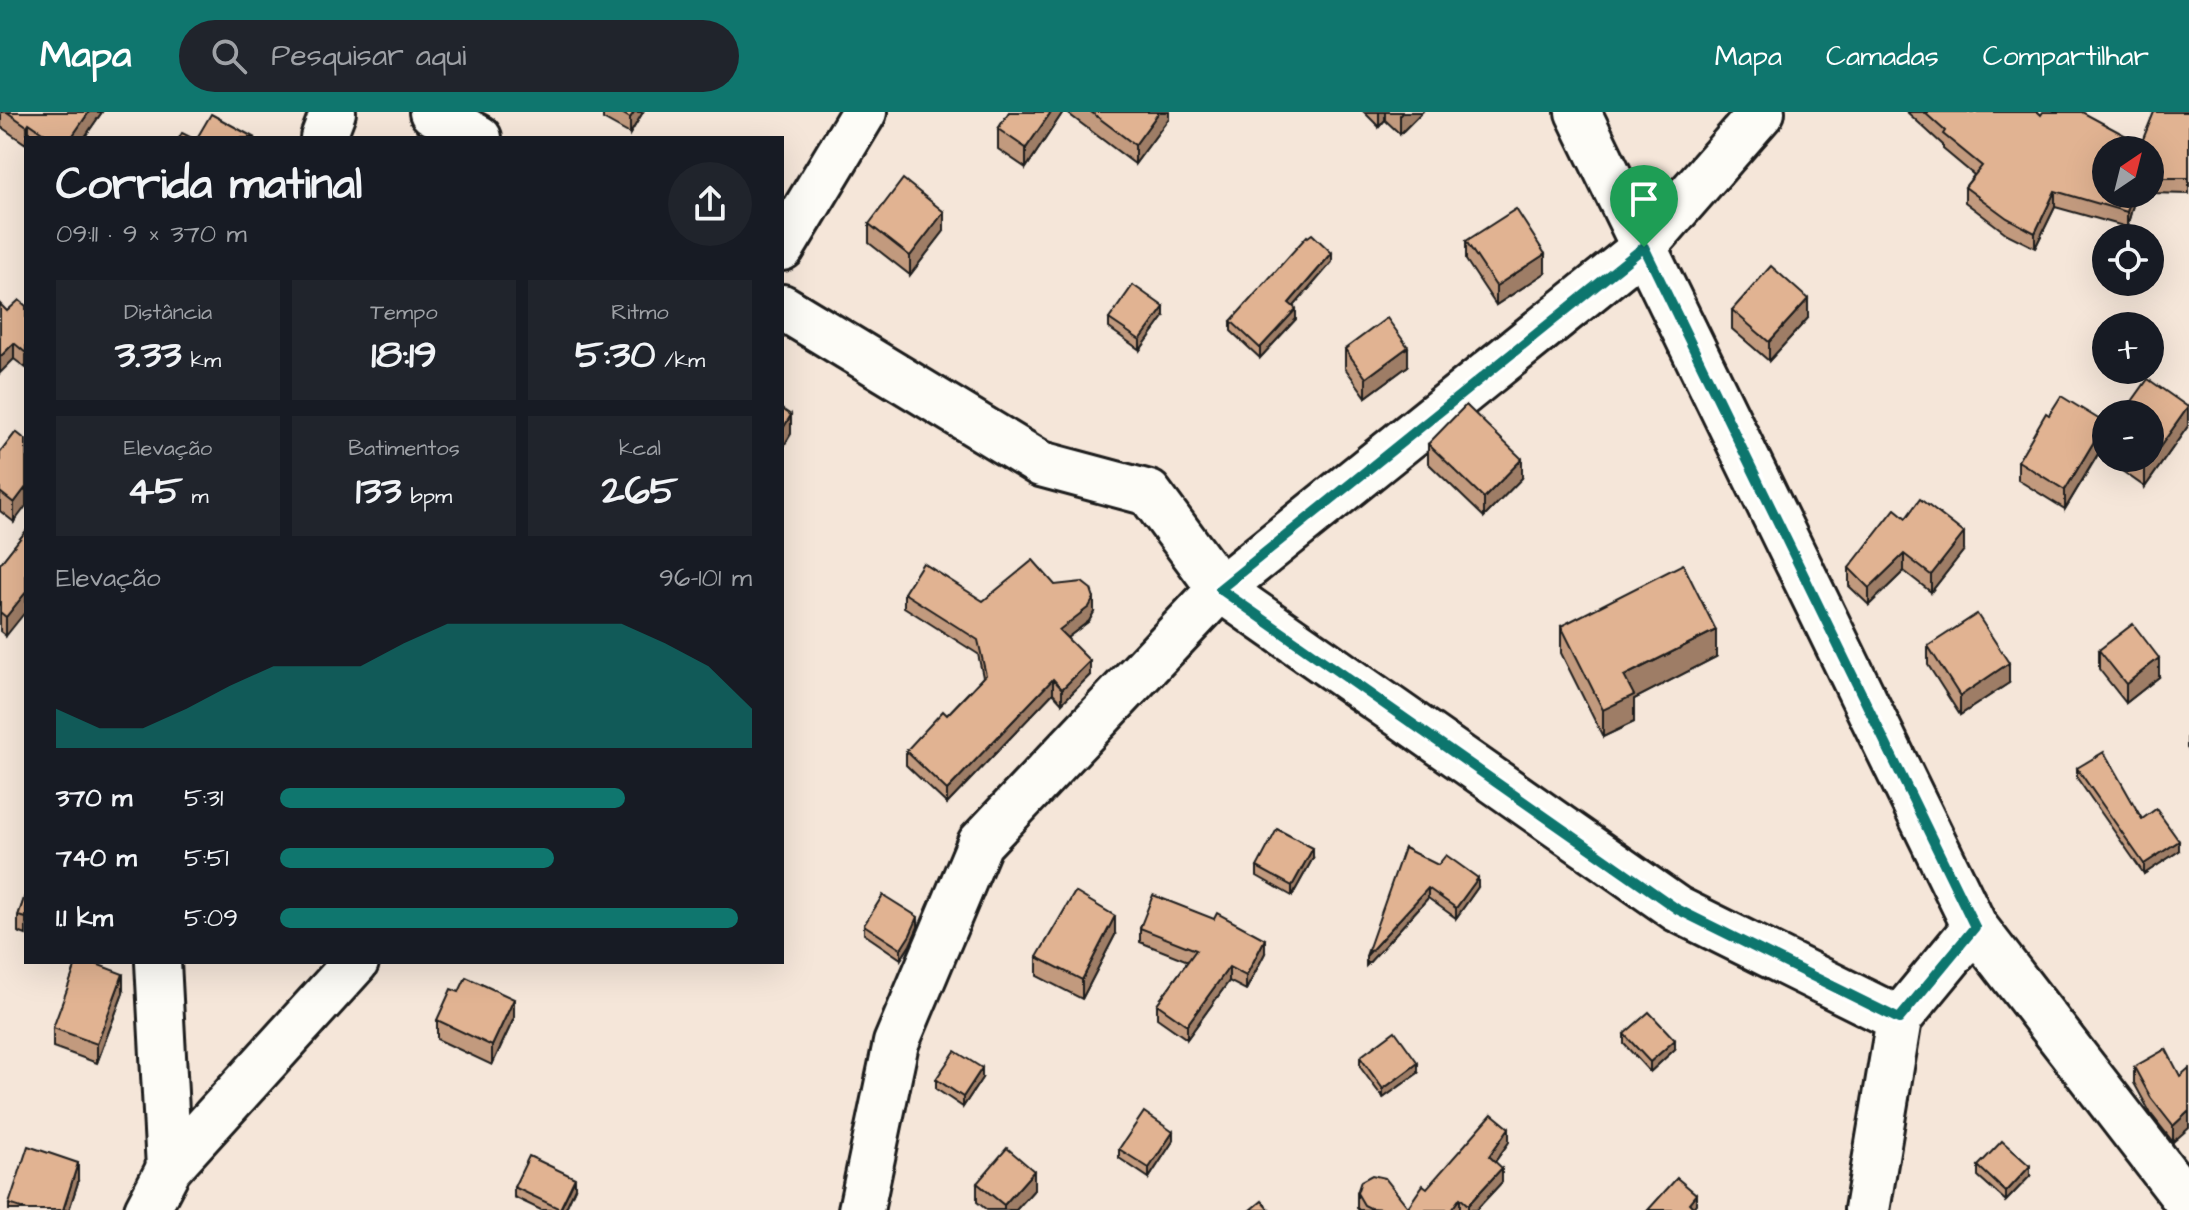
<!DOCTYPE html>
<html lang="pt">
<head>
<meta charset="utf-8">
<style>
	body { margin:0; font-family:"Architects Daughter",sans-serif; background:#20242c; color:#f1f3f6; height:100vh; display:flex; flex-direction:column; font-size:30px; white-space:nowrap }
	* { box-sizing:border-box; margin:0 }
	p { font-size:26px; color:#9ea1a6 }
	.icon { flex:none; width:44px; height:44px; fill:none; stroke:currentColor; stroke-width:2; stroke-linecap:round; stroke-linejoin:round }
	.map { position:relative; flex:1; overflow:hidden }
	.panel { position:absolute; left:24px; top:24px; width:760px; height:828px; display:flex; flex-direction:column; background:#171b24; border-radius:0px; box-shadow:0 8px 32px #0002 }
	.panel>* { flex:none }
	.needle { width:52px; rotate:35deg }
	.tools { position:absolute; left:2092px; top:24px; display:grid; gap:16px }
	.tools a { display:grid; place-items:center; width:72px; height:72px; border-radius:50%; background:#171b24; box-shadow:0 8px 32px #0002; font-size:40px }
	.pin { position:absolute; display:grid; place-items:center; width:68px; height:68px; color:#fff; margin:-82px -34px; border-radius:50% 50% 50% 0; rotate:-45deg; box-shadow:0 0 8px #0007 }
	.pin .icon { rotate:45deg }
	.round { display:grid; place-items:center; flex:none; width:84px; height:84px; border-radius:42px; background:#20242c }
	.headline { display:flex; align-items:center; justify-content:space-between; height:136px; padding:0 32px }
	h1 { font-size:44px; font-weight:700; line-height:60px }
	.stats { display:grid; grid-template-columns:repeat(3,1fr); gap:12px; height:136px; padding:8px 32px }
	.stats div { display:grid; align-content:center; border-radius:0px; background:#20242c; text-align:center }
	.stats b { font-size:40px; font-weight:700 }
	.stats small { font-size:22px; font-weight:400 }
	.stats p { font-size:22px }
	.chart { height:224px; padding:16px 32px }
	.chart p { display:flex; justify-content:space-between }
	.chart svg { width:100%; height:144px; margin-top:8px; fill:#0f766e; opacity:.7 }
	ul { padding:0 32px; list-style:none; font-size:26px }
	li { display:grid; grid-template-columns:128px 96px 1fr; align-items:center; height:60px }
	li i { height:20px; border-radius:10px; background:#0f766e }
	header { display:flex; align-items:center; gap:48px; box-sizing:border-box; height:112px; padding:0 40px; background:#0f766e; color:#fff }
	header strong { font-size:38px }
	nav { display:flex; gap:44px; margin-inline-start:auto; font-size:28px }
	.search { width:560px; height:72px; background:#20242c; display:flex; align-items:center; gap:20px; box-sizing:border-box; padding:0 28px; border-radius:44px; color:#9ea1a6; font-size:30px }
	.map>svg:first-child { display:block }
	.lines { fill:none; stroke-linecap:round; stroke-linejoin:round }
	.minor-casing { stroke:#1c1c1c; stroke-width:50 }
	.minor { stroke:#fdfcf7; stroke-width:44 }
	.wall { fill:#c29a7e; stroke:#1c1c1c; stroke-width:2 }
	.shaded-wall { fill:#9e7d66; stroke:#1c1c1c; stroke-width:2 }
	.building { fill:#e1b392; stroke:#1c1c1c; stroke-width:2 }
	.route-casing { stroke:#fff; stroke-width:16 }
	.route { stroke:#0f766e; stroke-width:10 }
</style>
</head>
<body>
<header>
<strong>Mapa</strong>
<div class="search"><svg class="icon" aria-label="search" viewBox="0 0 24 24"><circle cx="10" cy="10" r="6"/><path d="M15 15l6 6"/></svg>Pesquisar aqui</div>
<nav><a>Mapa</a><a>Camadas</a><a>Compartilhar</a></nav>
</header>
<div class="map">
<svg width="2189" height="1098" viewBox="0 0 2189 1098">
	<rect width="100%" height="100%" fill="#f5e6d9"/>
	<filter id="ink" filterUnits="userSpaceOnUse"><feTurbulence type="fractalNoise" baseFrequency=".0125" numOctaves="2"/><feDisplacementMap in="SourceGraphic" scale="16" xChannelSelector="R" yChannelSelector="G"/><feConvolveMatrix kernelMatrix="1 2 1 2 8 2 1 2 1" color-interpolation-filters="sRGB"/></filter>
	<g filter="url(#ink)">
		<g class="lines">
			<defs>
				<g id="minor">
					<polyline points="432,0 479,26"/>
					<polyline points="1578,0 1975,815 2189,1092"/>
					<polyline points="323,26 333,0"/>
					<polyline points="782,136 864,0"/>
					<polyline points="782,195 1041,352 1149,381 1220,477 1677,797 1899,907"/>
					<polyline points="158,850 169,1056"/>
					<polyline points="147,1098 169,1056 356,850"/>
					<polyline points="861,1098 896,931 980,731 1220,477 1644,135 1762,0"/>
					<polyline points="1867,1098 1899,907 1975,815"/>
				</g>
			</defs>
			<!-- minor casing -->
			<use href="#minor" class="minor-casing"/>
			<!-- minor -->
			<use href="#minor" class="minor"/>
		</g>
		<!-- wall -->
		<g class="wall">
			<polygon points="1,0 102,0 84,26 26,26 26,32 1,15"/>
			<polygon points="603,0 643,0 630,22 603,7"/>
			<polygon points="1009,0 1063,0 1026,56 998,37 998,17"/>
			<polygon points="1066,0 1169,0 1169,6 1135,52"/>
			<polygon points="1364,0 1422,0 1400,22 1385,8 1379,15"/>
			<polygon points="1907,0 2038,0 2041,3 2141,32 2189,0 2189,82 2150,81 2150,38 2106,82 2136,82 2127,115 2055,95 2035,136 2007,122 1965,90 1965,75 1974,63 1943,37 1943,33"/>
			<polygon points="869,112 944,119 910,163 869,131"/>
			<polygon points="1466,129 1545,161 1496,193 1466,148"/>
			<polygon points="1332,150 1293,195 1296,207 1260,246 1231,219 1231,209"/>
			<polygon points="26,194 26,256 14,247 7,199"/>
			<polygon points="1732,198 1808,206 1769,249 1732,217"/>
			<polygon points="1164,205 1140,238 1109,216 1109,207"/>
			<polygon points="1345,237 1408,254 1366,285 1345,256"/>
			<polygon points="2049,303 2105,311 2106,346 2150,346 2188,314 2145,375 2105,347 2105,331 2065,397 2018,368 2018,349"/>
			<polygon points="16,320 14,410 0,399 0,341"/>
			<polygon points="1428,332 1522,366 1484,405 1428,351"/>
			<polygon points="1906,406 1964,438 1931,480 1904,459 1869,493 1849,474 1849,456"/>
			<polygon points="26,419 6,524 0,519 0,452"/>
			<polygon points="904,481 1094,500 1089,509 1067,526 1090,563 1062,591 1053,581 947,692 906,653 906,639 947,603 983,565 978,542 904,495"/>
			<polygon points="1561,514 1716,545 1634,587 1634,610 1603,625 1561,541"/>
			<polygon points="1928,534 2009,571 1960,603 1928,553"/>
			<polygon points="2099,538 2159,565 2126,591 2099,557"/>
			<polygon points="2189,615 2189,638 2187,636 2187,617"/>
			<polygon points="2077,656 2142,707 2179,739 2144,762 2077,666"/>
			<polygon points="1404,736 1478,775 1456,806 1428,786 1366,854"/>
			<polygon points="1313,746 1292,784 1257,764 1257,755"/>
			<polygon points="26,781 26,823 18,820 18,804"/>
			<polygon points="864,813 918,815 910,833 901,847 864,822"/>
			<polygon points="1140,816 1265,841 1246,878 1229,869 1187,927 1157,906 1157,892 1188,849 1140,830"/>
			<polygon points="1115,823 1082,887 1037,864 1037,845"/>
			<polygon points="123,881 97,951 53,935 53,916"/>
			<polygon points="514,906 492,953 437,927 437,908"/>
			<polygon points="1624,922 1675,937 1650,960 1624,932"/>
			<polygon points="1360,945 1418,961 1383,986 1360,955"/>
			<polygon points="2134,955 2180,964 2173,1030 2151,1002 2134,971"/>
			<polygon points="982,966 963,995 936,977 936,967"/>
			<polygon points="1173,1029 1149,1066 1119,1046 1119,1037"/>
			<polygon points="1509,1030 1495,1050 1502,1070 1476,1098 1359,1098 1357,1096 1357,1081 1408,1095 1427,1076"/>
			<polygon points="1978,1054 2030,1064 2006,1089 1978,1064"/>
			<polygon points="78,1070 69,1098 9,1098 9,1092"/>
			<polygon points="977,1071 1034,1078 1016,1098 987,1098 977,1090"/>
			<polygon points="514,1075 575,1076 565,1098 541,1098 514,1085"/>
		</g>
		<!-- shaded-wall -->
		<g class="shaded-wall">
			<polygon points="89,0 102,0 84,26 71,26"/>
			<polygon points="634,0 643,0 630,22 630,6"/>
			<polygon points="1051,0 1063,0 1026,56 1026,36"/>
			<polygon points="1159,0 1169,0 1169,6 1135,52 1135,33"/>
			<polygon points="1379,0 1385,0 1385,8 1379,15"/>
			<polygon points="1403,0 1422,0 1400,22 1400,3"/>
			<polygon points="29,11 29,26 27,26 27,14"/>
			<polygon points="2055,79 2055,95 2035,136 2035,121"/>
			<polygon points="2132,82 2136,82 2127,115 2127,100"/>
			<polygon points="944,100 944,119 910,163 910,144"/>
			<polygon points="1332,141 1332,150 1289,200 1289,191"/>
			<polygon points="1545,142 1545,161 1496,193 1496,174"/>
			<polygon points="1808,187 1808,206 1769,249 1769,230"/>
			<polygon points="1164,195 1164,205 1140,238 1140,228"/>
			<polygon points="1296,197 1296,207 1260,246 1260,236"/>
			<polygon points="14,231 14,247 0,261 0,245"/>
			<polygon points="1408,235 1408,254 1366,285 1366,266"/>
			<polygon points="2188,295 2188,314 2145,375 2145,356"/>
			<polygon points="791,303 791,322 782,337 782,318"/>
			<polygon points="2105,311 2105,330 2065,397 2065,378"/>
			<polygon points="1522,347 1522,366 1484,405 1484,386"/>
			<polygon points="26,375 26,394 14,410 14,391"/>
			<polygon points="1964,421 1964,438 1931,480 1931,463"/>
			<polygon points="1904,442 1904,459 1869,493 1869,476"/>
			<polygon points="26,480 26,499 6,524 6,505"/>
			<polygon points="1094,486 1094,500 1089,509 1059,532 1059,518"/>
			<polygon points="1716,518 1716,545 1634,587 1634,610 1603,625 1603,598 1624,564"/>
			<polygon points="2159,546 2159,565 2126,591 2126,572"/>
			<polygon points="1090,549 1090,563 1062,591 1062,577"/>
			<polygon points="2009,551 2009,571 1960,603 1960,584"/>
			<polygon points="1053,567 1053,581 947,692 947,678"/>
			<polygon points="2179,729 2179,739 2144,762 2144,752"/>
			<polygon points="1313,736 1313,746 1292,784 1292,774"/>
			<polygon points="1478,766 1478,775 1456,806 1456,796"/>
			<polygon points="1428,776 1428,786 1366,854 1366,844"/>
			<polygon points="1115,804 1115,823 1082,887 1082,868"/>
			<polygon points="918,805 918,815 910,833 901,847 901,837"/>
			<polygon points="1265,827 1265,841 1246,878 1246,864"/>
			<polygon points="1229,855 1229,869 1187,927 1187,913"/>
			<polygon points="123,862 123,881 97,951 97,932"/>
			<polygon points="514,887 514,906 492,953 492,934"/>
			<polygon points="1675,928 1675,937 1650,960 1650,950"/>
			<polygon points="1418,951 1418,961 1383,986 1383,977"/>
			<polygon points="982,956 982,966 963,995 963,985"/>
			<polygon points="2189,999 2189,1016 2173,1030 2173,1014"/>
			<polygon points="1509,1016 1509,1030 1489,1058 1489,1044"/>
			<polygon points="1173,1020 1173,1029 1149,1066 1149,1056"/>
			<polygon points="78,1051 78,1070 69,1098 63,1098"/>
			<polygon points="2030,1054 2030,1064 2006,1089 2006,1080"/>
			<polygon points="1502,1056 1502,1070 1476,1098 1468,1098 1468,1093"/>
			<polygon points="1034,1059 1034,1078 1016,1098 1004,1098 1004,1093"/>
			<polygon points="575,1066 575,1076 565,1098 560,1098"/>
			<polygon points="1696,1082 1696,1092 1691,1098 1689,1091"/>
			<polygon points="1460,1086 1460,1098 1451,1098"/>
		</g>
		<!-- building -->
		<g class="building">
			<polygon points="7,0 89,0 71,26 51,26 29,11 27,14"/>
			<polygon points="620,0 634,0 630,6"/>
			<polygon points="1009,0 1051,0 1026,36 998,17"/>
			<polygon points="1091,0 1159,0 1135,33"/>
			<polygon points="1924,0 2038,0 2041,3 2043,0 2082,0 2141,32 2154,0 2189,0 2189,66 2150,66 2150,38 2106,38 2106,82 2132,82 2127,100 2055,79 2035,121 2007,106 1965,75 1982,54 1943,22 1945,19"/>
			<polygon points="211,2 255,26 197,26"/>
			<polygon points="182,21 192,26 179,26"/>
			<polygon points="903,67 944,100 910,144 869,112"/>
			<polygon points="1516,97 1545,142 1496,174 1466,129"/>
			<polygon points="1312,122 1332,141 1289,191 1296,197 1260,236 1231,209 1307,124 1308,125"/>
			<polygon points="1771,154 1808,187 1769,230 1732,198"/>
			<polygon points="1133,173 1164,195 1140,228 1109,207"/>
			<polygon points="19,188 26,194 26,241 14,231 0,245 0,192 7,199"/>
			<polygon points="1387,206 1408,235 1366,266 1345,237"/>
			<polygon points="2148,267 2188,295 2145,356 2131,346 2150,346 2150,302 2123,302"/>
			<polygon points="2061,284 2105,311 2065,378 2018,349 2046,301 2049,303"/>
			<polygon points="1466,293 1522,347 1484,386 1428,332"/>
			<polygon points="782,297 791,303 782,318"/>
			<polygon points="16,320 26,328 26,375 14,391 0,380 0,341"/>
			<polygon points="1920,387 1964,421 1931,463 1904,442 1869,476 1849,456 1895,397 1906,406"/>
			<polygon points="26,419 26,480 6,505 0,500 0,452"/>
			<polygon points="1033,448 1055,473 1082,470 1091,477 1094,486 1089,495 1059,518 1090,549 1062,577 1053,567 947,678 906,639 943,599 947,603 986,563 978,528 904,481 923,451 983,489"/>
			<polygon points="1683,452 1716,518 1624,564 1634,583 1603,598 1561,514"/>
			<polygon points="1977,502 2009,551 1960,584 1928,534"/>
			<polygon points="2133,512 2159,546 2126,572 2099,538"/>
			<polygon points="2104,640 2142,707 2156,697 2179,729 2144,752 2077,656"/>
			<polygon points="1277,717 1313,736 1292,774 1257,755"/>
			<polygon points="1404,736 1438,753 1446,743 1478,766 1456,796 1428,776 1366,844"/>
			<polygon points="1075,780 1115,804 1082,868 1037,845"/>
			<polygon points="26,781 26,806 18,804"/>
			<polygon points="883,783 918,805 910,823 901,837 864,813"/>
			<polygon points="1153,783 1214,807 1217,801 1265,827 1246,864 1229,855 1187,913 1157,892 1196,838 1140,816"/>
			<polygon points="77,850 91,850 123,862 97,932 53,916"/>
			<polygon points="466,865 514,887 492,934 437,908 451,877 459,880"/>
			<polygon points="1649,900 1675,928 1650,950 1624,922"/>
			<polygon points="1395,919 1418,951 1383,977 1360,945"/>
			<polygon points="2166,937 2180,964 2189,956 2189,999 2173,1014 2151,986 2134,955"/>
			<polygon points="955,939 982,956 963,985 936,967"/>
			<polygon points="1144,1000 1173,1020 1149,1056 1119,1037"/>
			<polygon points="1492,1002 1509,1016 1489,1044 1502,1056 1468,1093 1460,1086 1451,1098 1397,1098 1370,1096 1364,1093 1357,1081 1361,1069 1372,1063 1385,1066 1408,1095 1423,1073 1427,1076"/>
			<polygon points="2002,1029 2030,1054 2006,1080 1978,1054"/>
			<polygon points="28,1034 78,1051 63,1098 27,1098 9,1092"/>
			<polygon points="1007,1036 1034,1059 1004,1093 977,1071"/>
			<polygon points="529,1044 575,1066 560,1097 514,1075"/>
			<polygon points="1677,1066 1696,1082 1689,1091 1696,1098 1648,1098"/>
			<polygon points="1262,1089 1270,1098 1251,1098"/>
		</g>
	</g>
	<g class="lines" filter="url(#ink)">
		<defs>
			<polygon id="route" points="1644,135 1975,815 1899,907 1677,797 1220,477"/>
		</defs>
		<!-- route casing -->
		<use href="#route" class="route-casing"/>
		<!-- route -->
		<use href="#route" class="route"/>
	</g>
</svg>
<div class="tools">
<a><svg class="needle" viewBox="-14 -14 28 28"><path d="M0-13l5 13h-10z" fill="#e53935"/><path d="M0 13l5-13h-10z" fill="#9ea1a6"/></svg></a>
<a><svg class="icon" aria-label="locate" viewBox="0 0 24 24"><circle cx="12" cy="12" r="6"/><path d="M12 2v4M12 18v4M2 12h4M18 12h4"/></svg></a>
<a>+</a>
<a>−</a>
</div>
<div class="pin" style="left:1644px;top:135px;background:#1e9e55"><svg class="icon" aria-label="arrive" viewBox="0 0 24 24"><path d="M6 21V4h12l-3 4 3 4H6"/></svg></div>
<section class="panel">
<div class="headline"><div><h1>Corrida matinal</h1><p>09:11 · 9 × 370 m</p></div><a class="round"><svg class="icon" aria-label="share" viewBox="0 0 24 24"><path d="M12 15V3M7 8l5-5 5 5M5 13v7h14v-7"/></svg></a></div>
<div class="stats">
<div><p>Distância</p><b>3.33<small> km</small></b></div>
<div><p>Tempo</p><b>18:19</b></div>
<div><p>Ritmo</p><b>5:30<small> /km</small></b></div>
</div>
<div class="stats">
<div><p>Elevação</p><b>45<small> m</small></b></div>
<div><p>Batimentos</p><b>133<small> bpm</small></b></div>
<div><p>kcal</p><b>265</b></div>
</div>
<div class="chart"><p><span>Elevação</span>96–101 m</p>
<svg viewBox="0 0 160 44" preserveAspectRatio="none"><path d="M0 44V32L10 38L20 38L30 32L40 25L50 19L60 19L70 19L80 12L90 6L100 6L110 6L120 6L130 6L140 12L150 19L160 32V44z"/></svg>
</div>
<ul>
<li><b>370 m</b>5:31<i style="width:73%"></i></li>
<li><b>740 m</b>5:51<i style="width:58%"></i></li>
<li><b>1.1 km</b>5:09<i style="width:97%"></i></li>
</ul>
</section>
</div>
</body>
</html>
